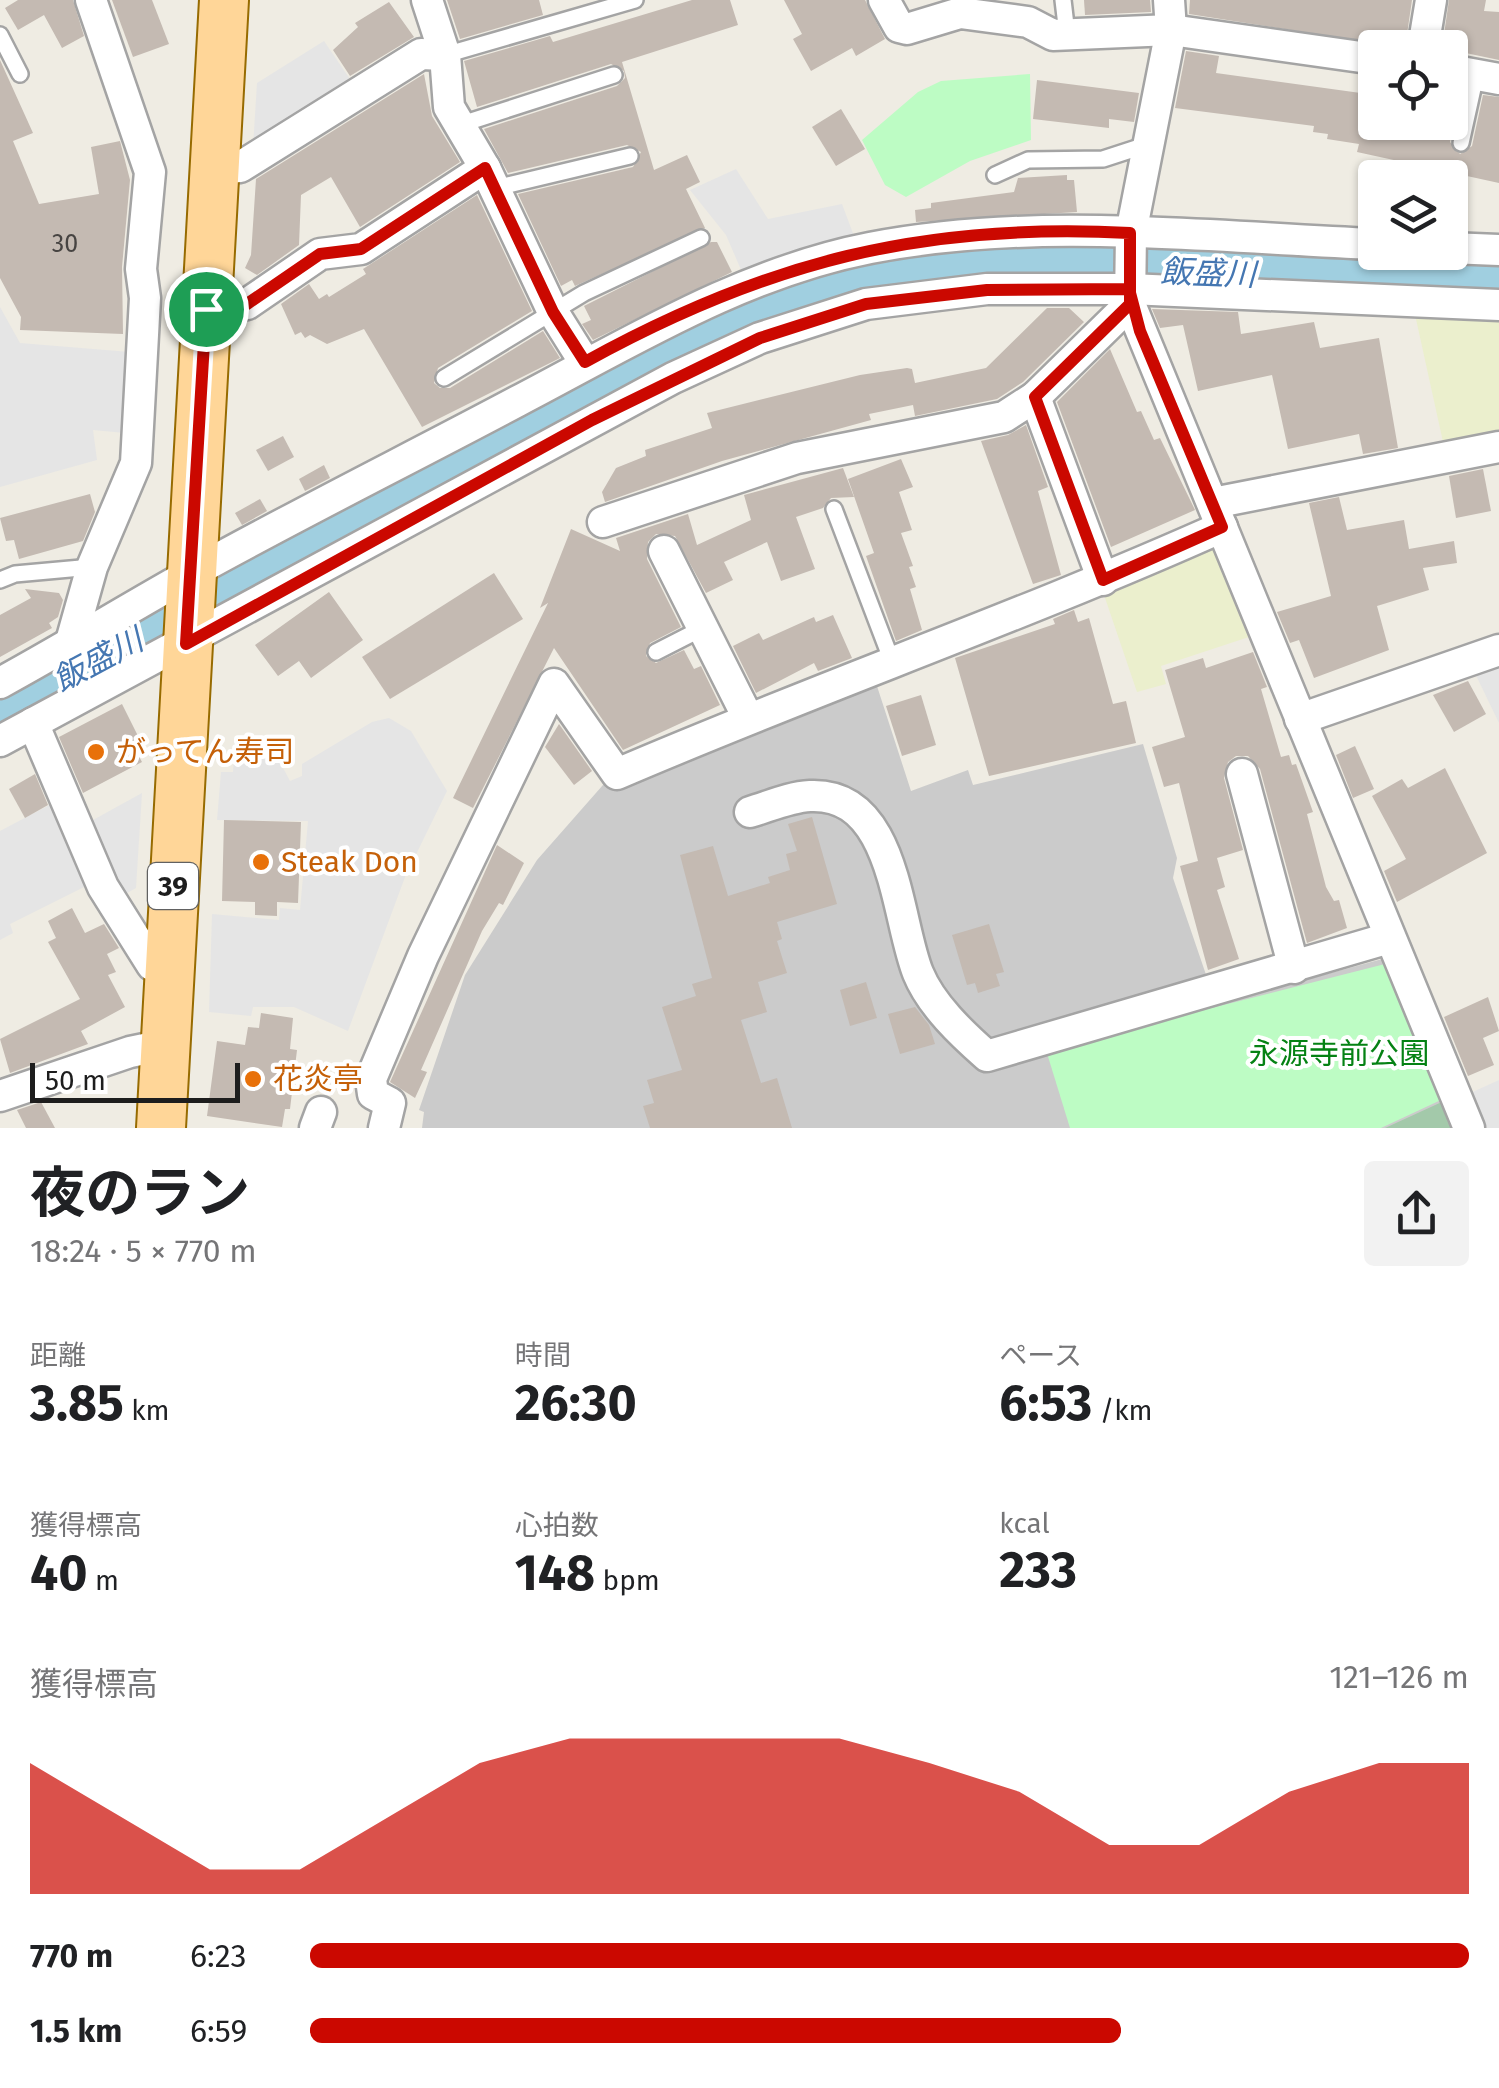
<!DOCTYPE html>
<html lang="ja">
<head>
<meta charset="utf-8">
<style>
	body { margin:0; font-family:"Fira Sans","Noto Sans JP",sans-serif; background:#f2f2f2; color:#202124; height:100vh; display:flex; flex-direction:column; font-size:38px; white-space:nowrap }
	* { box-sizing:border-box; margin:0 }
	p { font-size:32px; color:#757577 }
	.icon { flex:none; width:55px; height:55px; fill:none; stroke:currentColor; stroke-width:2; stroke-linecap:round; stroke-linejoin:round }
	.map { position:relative; height:1128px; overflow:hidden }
	.side { display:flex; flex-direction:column; background:#fff; flex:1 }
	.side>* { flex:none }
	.fabs { position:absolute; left:1358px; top:30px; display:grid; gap:20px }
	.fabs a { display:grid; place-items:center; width:110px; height:110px; border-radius:10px; background:#fff; box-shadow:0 2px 8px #0004; font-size:50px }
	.scale { position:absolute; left:30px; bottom:25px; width:210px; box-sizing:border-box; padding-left:10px; border:5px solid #1d1d1d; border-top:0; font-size:28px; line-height:35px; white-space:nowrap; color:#1d1d1d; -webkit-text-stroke:8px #fff; paint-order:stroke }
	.pin { position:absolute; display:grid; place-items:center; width:85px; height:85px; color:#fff; margin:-42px; border:5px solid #fff; border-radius:50%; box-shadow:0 2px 10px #0007 }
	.round { display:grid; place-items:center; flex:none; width:105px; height:105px; border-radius:10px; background:#f2f2f2 }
	.summary { display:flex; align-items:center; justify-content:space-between; height:170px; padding:0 30px }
	h1 { font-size:55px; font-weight:700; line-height:75px }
	.figures { display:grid; grid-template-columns:repeat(3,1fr); gap:15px; height:170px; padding:10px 30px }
	.figures div { display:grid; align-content:center }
	.figures b { font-size:50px; font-weight:700 }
	.figures small { font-size:28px; font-weight:400 }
	.figures p { font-size:28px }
	.chart { height:280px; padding:20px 30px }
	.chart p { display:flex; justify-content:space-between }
	.chart svg { width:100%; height:180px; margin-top:10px; fill:#cb0800; opacity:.7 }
	ul { padding:0 30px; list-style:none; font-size:32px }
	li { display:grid; grid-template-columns:160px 120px 1fr; align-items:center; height:75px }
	li i { height:25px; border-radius:12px; background:#cb0800 }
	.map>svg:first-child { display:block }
	.religious { fill:#cbcbcb }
	.farmland { fill:#ebefcd }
	.cemetery { fill:#a3c9aa }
	.park { fill:#bdfcc4 }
	.parking { fill:#e5e5e5 }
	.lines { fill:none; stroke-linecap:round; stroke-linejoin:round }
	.river { stroke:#a0cfe0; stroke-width:50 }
	.building { fill:#c4bab2 }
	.service-casing { stroke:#a4a4a4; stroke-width:20 }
	.minor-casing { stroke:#a4a4a4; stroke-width:35 }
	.primary-casing { stroke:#976b00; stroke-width:52 }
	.service { stroke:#fff; stroke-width:15 }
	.minor { stroke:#fff; stroke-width:30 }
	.primary { stroke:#ffd698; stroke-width:48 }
	.route-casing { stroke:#fff; stroke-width:20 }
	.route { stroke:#cb0800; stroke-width:12 }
	.food-dot { fill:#e8710a; stroke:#fff; stroke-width:4 }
	.labels { text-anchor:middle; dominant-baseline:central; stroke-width:8; stroke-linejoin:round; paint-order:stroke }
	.number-label { font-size:25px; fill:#474442 }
	.shield { fill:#fff; stroke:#616161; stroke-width:2.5 }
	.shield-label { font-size:28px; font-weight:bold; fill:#1d1d1d }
	.food-label { font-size:30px; fill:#c56008; stroke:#fff; text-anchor:start }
	.park-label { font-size:30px; fill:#058214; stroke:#fff }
	.water-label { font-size:32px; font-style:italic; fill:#4577b2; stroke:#fff }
</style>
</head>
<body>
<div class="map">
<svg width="1499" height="1128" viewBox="0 0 1499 1128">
	<rect width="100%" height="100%" fill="#efece3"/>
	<!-- religious -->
	<polygon class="religious" points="876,683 911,791 968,770 973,785 1143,744 1177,858 1173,878 1216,1004 1386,958 1460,1128 422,1128 424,1112 419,1110 465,975 537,860 610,777"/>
	<!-- farmland -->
	<g class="farmland">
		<polygon points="1414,310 1499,313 1499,439 1445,451"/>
		<polygon points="1217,542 1255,635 1161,666 1166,684 1137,692 1103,592"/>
	</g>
	<!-- cemetery -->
	<polygon class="cemetery" points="1444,1101 1458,1128 1385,1128"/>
	<!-- park -->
	<g class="park">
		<polygon points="1030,74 1031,140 970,161 906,197 885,185 862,140 918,92 941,81"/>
		<polygon points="1385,964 1443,1099 1381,1128 1070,1128 1046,1050"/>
	</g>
	<!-- parking -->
	<g class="parking">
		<polygon points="324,41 354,85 253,147 257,83"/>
		<polygon points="736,169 768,219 842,204 857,244 745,279 726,235 690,190"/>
		<polygon points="0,307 20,343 130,352 125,433 93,430 97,460 0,487"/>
		<polygon points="1499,659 1499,723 1471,665"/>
		<polygon points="389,718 411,731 447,791 405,877 348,1031 294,1007 253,1007 251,1016 209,1012 212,914 279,920 280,908 300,910 308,821 217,820 221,772 233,772 234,756 242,750 273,749 290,781 302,776 302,764 372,722"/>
		<polygon points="142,793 136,888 120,897 84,825"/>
		<polygon points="57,801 92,883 10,924 13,933 0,940 0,831"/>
		<polygon points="1499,1080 1499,1128 1479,1128 1466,1095"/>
	</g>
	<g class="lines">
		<!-- river -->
		<path class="river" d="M0 714 685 343C757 313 833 288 912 278 1106 254 1304 274 1499 282"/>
	</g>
	<!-- building -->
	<g class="building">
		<polygon points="18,0 73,0 84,36 62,48 44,15 18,30 5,8"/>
		<polygon points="112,0 152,0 169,44 133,57"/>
		<polygon points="447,0 539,0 543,15 460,39"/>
		<polygon points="692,0 730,0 738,25 622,62 654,170 687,155 700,182 686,189 705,228 575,286 572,280 561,286 518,194 633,167 641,152 627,145 508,173 484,129 617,86 625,78 624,71 611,64 477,107 464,61 550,36 553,42"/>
		<polygon points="784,0 865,0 885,39 856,56 852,48 811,71 793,39 802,34"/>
		<polygon points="1084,0 1150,0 1151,12 1085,15"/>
		<polygon points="1190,0 1412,0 1405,48 1189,14"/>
		<polygon points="1449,0 1486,0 1484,11 1499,12 1499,60 1442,48"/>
		<polygon points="389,2 414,37 350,76 333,50 358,27 355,23"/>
		<polygon points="1186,51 1219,56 1216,73 1375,95 1375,122 1414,128 1416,122 1450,122 1450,89 1461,91 1450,142 1460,154 1472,146 1483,95 1499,97 1499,183 1357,152 1359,144 1327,139 1328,134 1313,132 1314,126 1175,108"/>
		<polygon points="0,60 33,133 13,141 39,204 99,194 91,147 120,141 130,180 122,267 123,334 20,330 21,317 0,278"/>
		<polygon points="424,74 432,116 460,162 360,227 331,177 301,195 299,245 257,275 245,268 251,255 256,179"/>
		<polygon points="1037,80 1139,93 1134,122 1109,119 1109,128 1033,119"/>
		<polygon points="841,109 865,149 836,166 812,127"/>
		<polygon points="1067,175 1067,180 1074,180 1077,212 916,222 915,210 931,208 931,203 1014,192 1018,178"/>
		<polygon points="477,195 532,311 438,368 434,383 440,388 450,388 543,331 560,358 422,427 364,329 327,344 310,335 305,338 301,332 295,335 281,304 309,284 319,299 327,294 329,297 366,274 363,269"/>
		<polygon points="711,242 717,242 732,272 593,340 582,324 591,320 584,306"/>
		<polygon points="1047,308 1069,308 1084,322 1023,382 997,399 915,416 913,405 869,414 871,420 722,461 605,502 602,492 616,468 646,456 645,450 712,428 707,413 860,375 907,368 912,369 915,383 986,368"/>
		<polygon points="1152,309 1238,312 1241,334 1314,322 1320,348 1379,338 1398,448 1363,454 1359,434 1288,449 1272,375 1198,391 1183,325 1160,328"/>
		<polygon points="1110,349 1137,412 1141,411 1154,440 1160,438 1195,510 1111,547 1057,402"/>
		<polygon points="1026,425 1048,487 1038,491 1061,575 1033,584 981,441 1008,435"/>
		<polygon points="283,436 294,457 268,471 256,450"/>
		<polygon points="901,459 913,487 899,492 912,530 901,533 913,566 909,567 916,587 910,589 922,630 896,641 866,556 874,553 848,479"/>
		<polygon points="324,465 330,478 305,491 299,479"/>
		<polygon points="843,468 854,497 831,498 823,508 796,517 815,569 781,581 767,542 724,562 733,580 706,593 675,536 656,534 648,542 647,559 681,627 650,643 646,656 656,663 684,650 694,669 701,666 720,705 623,750 554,648 473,808 453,798 548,603 540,608 571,529 620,551 616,538 688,514 697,545 751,520 744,495"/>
		<polygon points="1483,469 1491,511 1456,518 1449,476"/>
		<polygon points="90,494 95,512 83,541 19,559 14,540 6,541 0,518"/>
		<polygon points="1339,497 1347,530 1404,520 1409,549 1454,541 1457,563 1423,568 1429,590 1377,606 1389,650 1314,678 1299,640 1290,643 1277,612 1331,596 1309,503"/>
		<polygon points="260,499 267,511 242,525 235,513"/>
		<polygon points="494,573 523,619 390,699 362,657"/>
		<polygon points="25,589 59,593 63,600 58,617 49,623 52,628 0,657 0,615 31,598"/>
		<polygon points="329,592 363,640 311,678 299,661 278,676 255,645"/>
		<polygon points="1074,610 1078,622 1089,618 1113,704 1126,701 1136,743 989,776 955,658 1055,624 1053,619"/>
		<polygon points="833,615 852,658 818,671 814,663 756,693 733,646 759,633 763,640 814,617 816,622"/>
		<polygon points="1253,652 1267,687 1261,689 1281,757 1289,755 1292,765 1296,764 1313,812 1307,814 1326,887 1334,901 1339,900 1347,928 1307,943 1260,769 1248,756 1236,756 1228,762 1224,778 1243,850 1217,858 1225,887 1217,890 1239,959 1208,970 1180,866 1198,861 1179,783 1164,787 1152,747 1185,737 1165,670 1203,658 1206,668"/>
		<polygon points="1468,681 1486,714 1454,732 1433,695"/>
		<polygon points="921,695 936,745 902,756 886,706"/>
		<polygon points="122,704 139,738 131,742 142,762 83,793 59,737"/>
		<polygon points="559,724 592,771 574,785 545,747"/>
		<polygon points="1355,746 1374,789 1353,798 1336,755"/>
		<polygon points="1445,768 1487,853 1397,902 1384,871 1406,859 1372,796 1402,779 1408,788"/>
		<polygon points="35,774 48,805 25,818 9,789"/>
		<polygon points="812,817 837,904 777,922 782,939 777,941 787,973 758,982 767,1012 741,1020 761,1083 777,1078 792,1128 650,1128 643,1106 654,1103 647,1080 682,1070 662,1007 696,996 692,984 712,978 680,855 713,846 728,896 770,883 768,877 790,870 786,854 797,851 788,824"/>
		<polygon points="224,820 301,822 298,903 277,902 277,916 255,915 255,902 222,901"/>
		<polygon points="497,845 524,863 503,905 499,903 482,931 421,1070 427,1072 415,1098 390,1082"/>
		<polygon points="72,908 85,933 104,924 119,948 107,954 116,972 108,975 125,1007 81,1031 88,1044 10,1073 0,1039 80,999 48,942 56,938 48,921"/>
		<polygon points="989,924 1004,972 996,974 1000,986 978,993 975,983 967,985 952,935"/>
		<polygon points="866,982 877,1018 850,1026 840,990"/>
		<polygon points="1488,997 1499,1031 1483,1038 1494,1065 1468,1076 1444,1017"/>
		<polygon points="915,1007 929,1025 935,1044 900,1054 888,1014"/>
		<polygon points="261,1013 293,1018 290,1049 297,1050 290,1109 285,1109 282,1127 207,1116 217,1041 245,1045 248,1027 259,1028"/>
		<polygon points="41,1102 55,1128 26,1128 17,1110"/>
	</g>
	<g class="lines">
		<defs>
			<g id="service">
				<polyline points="1063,0 1067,34"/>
				<polyline points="0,35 20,74"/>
				<polyline points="445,55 635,0"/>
				<polyline points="459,125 614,75"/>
				<polyline points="1461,143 1476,75"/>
				<polyline points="995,175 1028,160 1103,159 1146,145"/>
				<polyline points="495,188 630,156"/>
				<polyline points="444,378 584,293 701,238"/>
				<polyline points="834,509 893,664"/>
				<polyline points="0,580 15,574 92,567"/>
				<polyline points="656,652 703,628"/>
			</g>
			<g id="minor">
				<polyline points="427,0 445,55 449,107 485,168 553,312 585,363"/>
				<polyline points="884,0 899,27 907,29 960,13 1028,22 1053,35 1171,30 1375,59"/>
				<polyline points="1169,0 1171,30 1131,233 1130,304 1469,1128"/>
				<polyline points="1423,48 1431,0"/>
				<polyline points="1450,70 1499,79"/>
				<polyline points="214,169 240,167 421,54 445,55"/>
				<polyline points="1450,248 1499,250"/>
				<polyline points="205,309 247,304 320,254 361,249 485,168"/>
				<polyline points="1035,397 1103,580"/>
				<polyline points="1213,503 1499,447"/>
				<polyline points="603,522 797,458 1004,417 1035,397 1130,304"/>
				<polyline points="664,551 748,718"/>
				<polyline points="70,645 92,567 136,463 145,298 141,269 150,172 91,0"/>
				<path d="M0 683C64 648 126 610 190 574 298 514 409 459 518 401 631 342 742 273 870 248 1036 216 1208 237 1375 244"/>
				<polyline points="1300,719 1499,650"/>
				<polyline points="33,723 103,887 152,965 168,966"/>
				<polyline points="0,741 673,378 760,338 866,304 987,289 1129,289 1499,305"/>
				<polyline points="1242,774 1294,968"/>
				<path d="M750 812C770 806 790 797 810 796 896 792 896 919 918 973 931 1005 962 1034 987 1056L1389 938"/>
				<polyline points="0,1096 130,1052 164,1045"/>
				<polyline points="315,1128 321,1112"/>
				<path d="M384 1128 390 1103 373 1094 371 1079 423 956 554 684 617 774C817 688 1023 616 1222 527"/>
			</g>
			<polyline id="primary" points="161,1128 224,0"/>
		</defs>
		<!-- service casing -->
		<use href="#service" class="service-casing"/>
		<!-- minor casing -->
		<use href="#minor" class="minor-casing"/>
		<!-- primary casing -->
		<use href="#primary" class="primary-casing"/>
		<!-- service -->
		<use href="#service" class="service"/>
		<!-- minor -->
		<use href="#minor" class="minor"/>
		<!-- primary -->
		<use href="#primary" class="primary"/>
	</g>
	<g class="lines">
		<defs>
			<path id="route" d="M206 309 186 644 592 420 760 338 866 304 987 290 1129 289 1140 331 1222 527 1103 580 1035 397 1130 304V233C923 222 766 262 585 362L553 312 485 168 361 249 320 254 247 304 206 309"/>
		</defs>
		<!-- route casing -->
		<use href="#route" class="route-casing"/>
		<!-- route -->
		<use href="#route" class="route"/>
	</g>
	<!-- markers -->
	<g class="food-dot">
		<circle cx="96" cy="752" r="10"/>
		<circle cx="261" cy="862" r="10"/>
		<circle cx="253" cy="1079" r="10"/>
	</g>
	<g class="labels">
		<!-- number labels -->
		<g class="number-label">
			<text x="65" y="244">30</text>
		</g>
		<!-- shield labels -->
		<rect class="shield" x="148" y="863" width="50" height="46" rx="8"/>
		<g class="shield-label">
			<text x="173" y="886">39</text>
		</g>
		<!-- food labels -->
		<g class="food-label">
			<text x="116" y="752">がってん寿司</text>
			<text x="281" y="862">Steak Don</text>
			<text x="273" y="1079">花炎亭</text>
		</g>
		<!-- park labels -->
		<g class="park-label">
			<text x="1339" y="1054">永源寺前公園</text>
		</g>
		<!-- water labels -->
		<g class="water-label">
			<text transform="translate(1208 273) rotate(2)">飯盛川</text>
			<text transform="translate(98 660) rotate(-28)">飯盛川</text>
		</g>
	</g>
</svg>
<div class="fabs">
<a><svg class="icon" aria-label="locate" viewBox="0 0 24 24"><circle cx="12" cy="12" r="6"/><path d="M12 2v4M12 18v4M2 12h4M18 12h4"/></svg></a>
<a><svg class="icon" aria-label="layers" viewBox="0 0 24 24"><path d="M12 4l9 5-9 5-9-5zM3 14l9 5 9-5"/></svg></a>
</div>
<div class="scale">50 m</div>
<div class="pin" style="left:206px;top:309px;background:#1e9e55"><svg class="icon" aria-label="arrive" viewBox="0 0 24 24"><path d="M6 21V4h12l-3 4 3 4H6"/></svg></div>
</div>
<section class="side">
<div class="summary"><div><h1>夜のラン</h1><p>18:24 · 5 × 770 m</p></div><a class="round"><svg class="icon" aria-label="share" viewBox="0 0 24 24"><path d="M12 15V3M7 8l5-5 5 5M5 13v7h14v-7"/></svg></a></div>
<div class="figures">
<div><p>距離</p><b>3.85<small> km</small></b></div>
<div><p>時間</p><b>26:30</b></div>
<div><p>ペース</p><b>6:53<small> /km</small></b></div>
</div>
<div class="figures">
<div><p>獲得標高</p><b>40<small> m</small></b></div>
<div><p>心拍数</p><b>148<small> bpm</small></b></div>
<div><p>kcal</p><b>233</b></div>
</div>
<div class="chart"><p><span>獲得標高</span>121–126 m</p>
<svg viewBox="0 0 160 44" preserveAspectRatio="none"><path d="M0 44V12L10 25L20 38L30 38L40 25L50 12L60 6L70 6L80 6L90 6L100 12L110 19L120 32L130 32L140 19L150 12L160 12V44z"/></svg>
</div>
<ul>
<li><b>770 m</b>6:23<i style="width:100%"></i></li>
<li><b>1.5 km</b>6:59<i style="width:70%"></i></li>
</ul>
</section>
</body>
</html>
